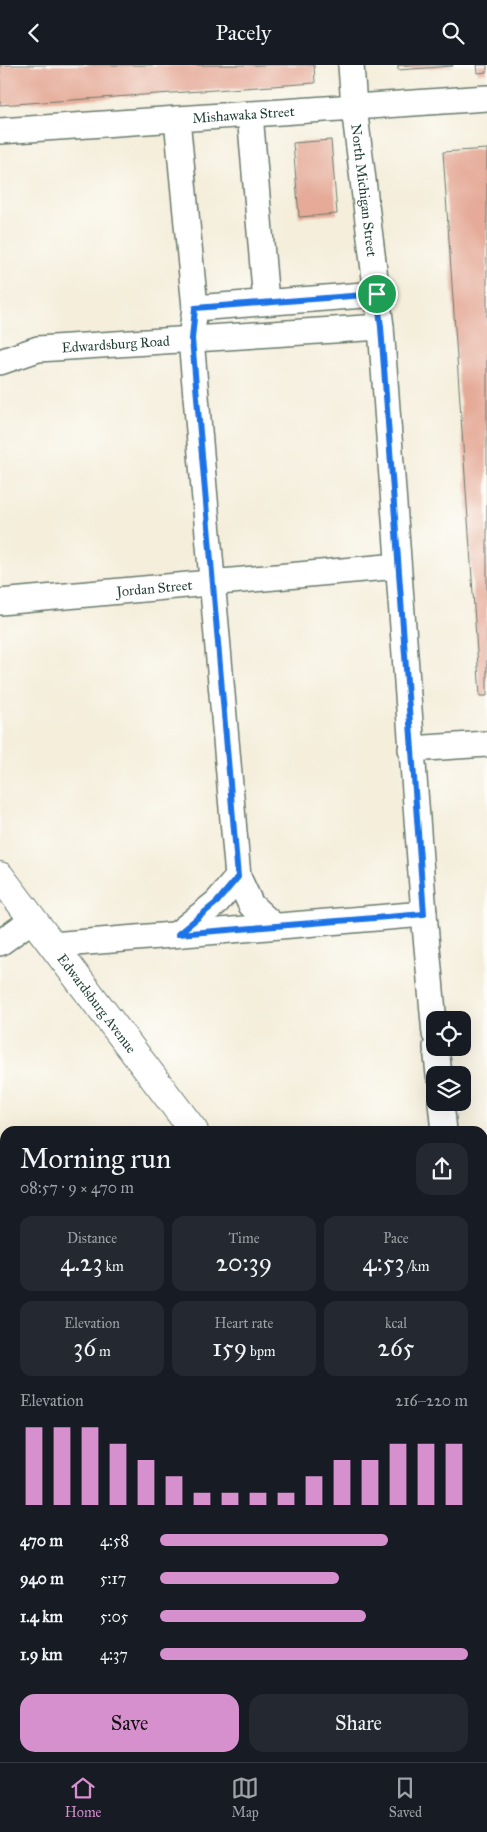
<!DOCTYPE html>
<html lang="en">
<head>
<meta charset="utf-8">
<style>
	body { margin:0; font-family:"IM FELL Great Primer",serif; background:#242831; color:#f1f3f6; height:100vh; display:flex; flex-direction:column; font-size:19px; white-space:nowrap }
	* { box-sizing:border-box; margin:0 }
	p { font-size:16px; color:#9ea1a6 }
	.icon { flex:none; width:28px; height:28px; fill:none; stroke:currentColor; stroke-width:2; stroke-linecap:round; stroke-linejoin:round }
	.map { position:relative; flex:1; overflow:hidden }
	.side { position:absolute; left:0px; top:1061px; width:488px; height:636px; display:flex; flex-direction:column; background:#171b24; border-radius:15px 15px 0 0; box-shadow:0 5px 20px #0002 }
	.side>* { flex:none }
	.controls { position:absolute; left:426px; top:946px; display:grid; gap:10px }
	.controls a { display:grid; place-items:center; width:45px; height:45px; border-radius:10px; background:#171b24; box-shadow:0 5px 20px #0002; font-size:25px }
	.pin { position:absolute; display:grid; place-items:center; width:42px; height:42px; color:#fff; margin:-21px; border:2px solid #fff; border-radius:50%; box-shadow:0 1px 5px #0007 }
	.round { display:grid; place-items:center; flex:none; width:52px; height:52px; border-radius:15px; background:#242831 }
	.head { display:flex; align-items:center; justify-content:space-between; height:85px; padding:0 20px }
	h1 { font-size:28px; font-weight:600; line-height:38px }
	.metrics { display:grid; grid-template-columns:repeat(3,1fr); gap:8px; height:85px; padding:5px 20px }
	.metrics div { display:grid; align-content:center; border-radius:12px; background:#242831; text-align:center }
	.metrics b { font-size:25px; font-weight:600 }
	.metrics small { font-size:14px; font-weight:400 }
	.metrics p { font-size:14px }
	.chart { height:140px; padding:10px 20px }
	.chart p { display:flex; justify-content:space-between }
	.chart svg { width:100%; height:90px; margin-top:5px; stroke:#d690ce; stroke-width:6 }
	.primary-button { display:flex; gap:10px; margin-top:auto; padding:10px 20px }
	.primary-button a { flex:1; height:58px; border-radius:15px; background:#d690ce; color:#111; font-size:20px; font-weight:600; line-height:58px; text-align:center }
	.primary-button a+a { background:#242831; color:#f1f3f6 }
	ul { padding:0 20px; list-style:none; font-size:16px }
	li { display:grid; grid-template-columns:80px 60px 1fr; align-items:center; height:38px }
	li i { height:12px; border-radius:6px; background:#d690ce }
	header { display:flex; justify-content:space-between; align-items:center; height:65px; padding:0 20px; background:#171b24; font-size:22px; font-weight:600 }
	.menu { display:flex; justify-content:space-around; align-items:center; height:70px; border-top:1px solid #363941; background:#171b24; font-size:14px; color:#9ea1a6 }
	.menu a { display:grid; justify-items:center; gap:2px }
	.menu .on { color:#d690ce }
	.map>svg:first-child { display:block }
	.building { fill:#e5aa98 }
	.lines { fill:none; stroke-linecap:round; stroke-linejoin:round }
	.minor-casing { stroke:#6a7b6e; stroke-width:28 }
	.major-casing { stroke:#6a7b6e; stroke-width:30 }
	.minor { stroke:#fff; stroke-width:25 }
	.major { stroke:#fff; stroke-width:28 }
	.route-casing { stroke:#fff; stroke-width:10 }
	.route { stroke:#1a73e8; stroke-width:6 }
	.labels { text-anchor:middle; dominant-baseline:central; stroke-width:5; stroke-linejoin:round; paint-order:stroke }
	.street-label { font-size:14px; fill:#1f3d34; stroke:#fdfcf7 }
</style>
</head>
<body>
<header><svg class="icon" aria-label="back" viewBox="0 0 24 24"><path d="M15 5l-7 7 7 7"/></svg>Pacely<svg class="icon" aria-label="search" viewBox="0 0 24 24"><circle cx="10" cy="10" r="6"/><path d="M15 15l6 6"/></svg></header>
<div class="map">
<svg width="487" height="1697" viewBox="0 0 487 1697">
	<rect width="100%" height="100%" fill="#fdfcf7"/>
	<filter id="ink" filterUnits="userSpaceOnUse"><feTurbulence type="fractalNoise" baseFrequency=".02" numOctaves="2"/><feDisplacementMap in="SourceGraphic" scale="10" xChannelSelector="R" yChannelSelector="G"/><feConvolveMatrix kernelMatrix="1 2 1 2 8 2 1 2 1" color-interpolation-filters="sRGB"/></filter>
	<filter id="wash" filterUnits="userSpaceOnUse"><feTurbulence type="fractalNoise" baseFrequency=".0096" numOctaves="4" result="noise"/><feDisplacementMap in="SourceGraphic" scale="20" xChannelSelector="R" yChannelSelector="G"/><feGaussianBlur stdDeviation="1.12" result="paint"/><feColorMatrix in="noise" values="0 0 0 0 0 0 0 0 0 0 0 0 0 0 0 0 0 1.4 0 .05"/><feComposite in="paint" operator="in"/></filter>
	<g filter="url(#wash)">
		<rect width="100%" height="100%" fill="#f4eedb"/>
		<g id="blocks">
			<!-- building -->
			<g class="building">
				<polygon points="0,0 314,0 315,18 0,40"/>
				<polygon points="398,0 453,0 453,1 398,5"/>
				<polygon points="477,0 487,0 487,7 478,8"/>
				<polygon points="331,75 337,149 299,152 293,78"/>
				<polygon points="487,84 487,631 480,631 443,87"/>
				<rect x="319" y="1692" width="125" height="5"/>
			</g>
		</g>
	</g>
	<g filter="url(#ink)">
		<use href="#blocks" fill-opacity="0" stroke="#6a7b6e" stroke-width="1"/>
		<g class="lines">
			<defs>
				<g id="minor">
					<path id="s1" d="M351 0 354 42 381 262 424 849 435 969"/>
					<polyline points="250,49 266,237"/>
					<polyline points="177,54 195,243 377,229"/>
					<path id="s2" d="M0 66 487 33"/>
					<polyline points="195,243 191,274 238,812 251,840 274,861"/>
					<path id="s3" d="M0 297 38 284 381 262"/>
					<path id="s4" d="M0 537 398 501"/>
					<polyline points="411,684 487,679"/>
					<polyline points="177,869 217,837 238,812"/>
					<polyline points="0,878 33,854"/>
					<polyline points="52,880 424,849"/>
					<polyline points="436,982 439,1010"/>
					<polyline points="441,1038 444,1066"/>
					<polyline points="0,1213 5,1214"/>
					<polyline points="0,1299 5,1270"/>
					<polyline points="482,1493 487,1554"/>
					<polyline points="482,1636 487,1635"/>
					<polyline points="0,1667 5,1666"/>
					<polyline points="127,1692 127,1697"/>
					<polyline points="269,1692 269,1697"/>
				</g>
				<g id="major">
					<path id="s5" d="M0 811 194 1066"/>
					<polyline points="482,1430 487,1436"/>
				</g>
			</defs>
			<!-- minor casing -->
			<use href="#minor" class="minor-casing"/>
			<!-- major casing -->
			<use href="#major" class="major-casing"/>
			<!-- minor -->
			<use href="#minor" class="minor"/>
			<!-- major -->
			<use href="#major" class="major"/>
		</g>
	</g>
	<g class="lines" filter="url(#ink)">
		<defs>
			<polygon id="route" points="377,229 381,262 424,849 178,869 217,837 238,812 192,274 195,243"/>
		</defs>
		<!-- route casing -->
		<use href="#route" class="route-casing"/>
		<!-- route -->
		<use href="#route" class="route"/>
	</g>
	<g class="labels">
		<!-- street labels -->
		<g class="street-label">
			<text stroke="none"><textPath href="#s2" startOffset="244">Mishawaka Street</textPath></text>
			<text stroke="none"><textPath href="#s1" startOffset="126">North Michigan Street</textPath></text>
			<text stroke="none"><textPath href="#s3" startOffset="118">Edwardsburg Road</textPath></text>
			<text stroke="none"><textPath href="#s4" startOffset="155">Jordan Street</textPath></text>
			<text stroke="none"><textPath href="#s5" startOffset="160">Edwardsburg Avenue</textPath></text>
		</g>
	</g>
</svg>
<div class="controls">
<a><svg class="icon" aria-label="locate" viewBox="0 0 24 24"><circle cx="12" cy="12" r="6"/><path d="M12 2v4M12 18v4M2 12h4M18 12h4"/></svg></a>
<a><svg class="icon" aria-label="layers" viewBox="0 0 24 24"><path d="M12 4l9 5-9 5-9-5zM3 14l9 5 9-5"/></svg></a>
</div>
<div class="pin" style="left:377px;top:229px;background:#1e9e55"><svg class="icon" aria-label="arrive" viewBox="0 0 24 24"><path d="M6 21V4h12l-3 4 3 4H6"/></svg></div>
<section class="side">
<div class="head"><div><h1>Morning run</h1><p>08:57 · 9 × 470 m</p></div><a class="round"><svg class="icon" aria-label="share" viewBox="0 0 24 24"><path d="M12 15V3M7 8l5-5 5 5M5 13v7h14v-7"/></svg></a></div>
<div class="metrics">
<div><p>Distance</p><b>4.23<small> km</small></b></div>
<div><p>Time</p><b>20:39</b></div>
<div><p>Pace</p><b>4:53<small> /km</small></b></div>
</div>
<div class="metrics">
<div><p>Elevation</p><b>36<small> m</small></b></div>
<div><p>Heart rate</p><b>159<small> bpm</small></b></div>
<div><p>kcal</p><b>265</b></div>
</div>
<div class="chart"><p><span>Elevation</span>216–220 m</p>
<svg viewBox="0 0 160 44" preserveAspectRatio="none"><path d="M5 44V6M15 44V6M25 44V6M35 44V14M45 44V22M55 44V30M65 44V38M75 44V38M85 44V38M95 44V38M105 44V30M115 44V22M125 44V22M135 44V14M145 44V14M155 44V14"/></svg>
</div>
<ul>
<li><b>470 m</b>4:58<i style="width:74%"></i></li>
<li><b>940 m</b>5:17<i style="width:58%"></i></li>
<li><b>1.4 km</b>5:05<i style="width:67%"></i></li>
<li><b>1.9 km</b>4:37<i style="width:100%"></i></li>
</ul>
<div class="primary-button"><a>Save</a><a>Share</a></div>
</section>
</div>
<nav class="menu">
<a class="on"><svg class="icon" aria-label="home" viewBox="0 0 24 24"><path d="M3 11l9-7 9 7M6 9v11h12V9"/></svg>Home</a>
<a><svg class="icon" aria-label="map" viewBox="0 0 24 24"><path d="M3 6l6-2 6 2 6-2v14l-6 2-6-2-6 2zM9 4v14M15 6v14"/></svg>Map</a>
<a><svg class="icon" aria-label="saved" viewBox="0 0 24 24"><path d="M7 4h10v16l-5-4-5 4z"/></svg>Saved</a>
</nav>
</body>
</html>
